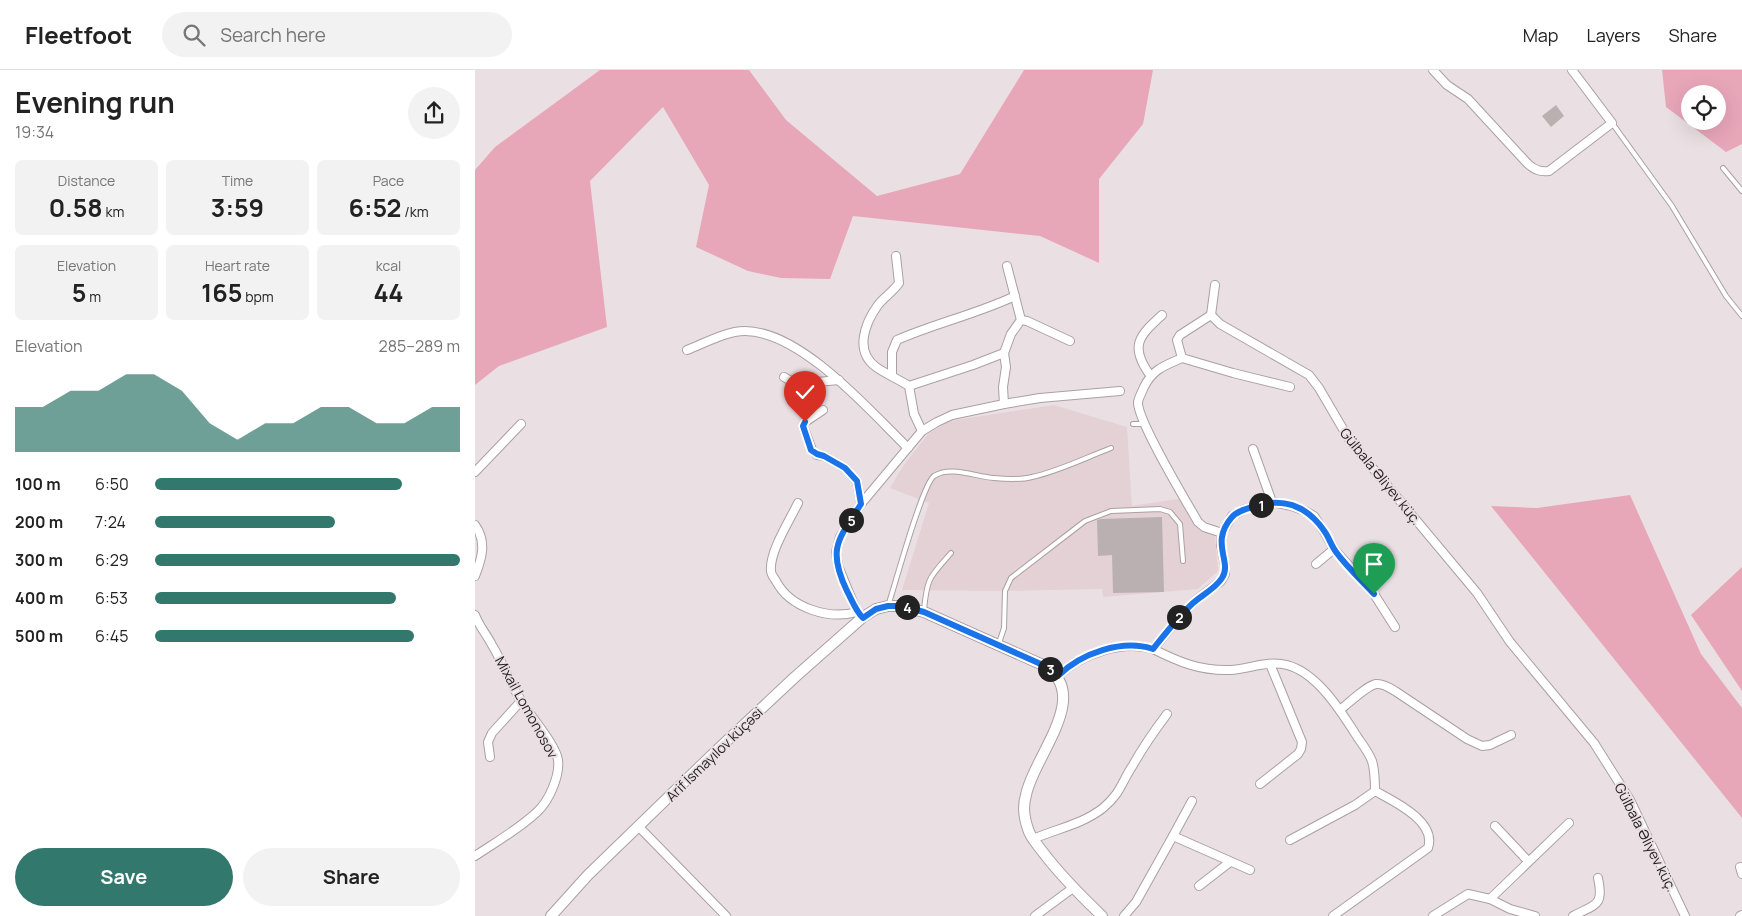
<!DOCTYPE html>
<html lang="en">
<head>
<meta charset="utf-8">
<style>
	body { margin:0; font-family:Manrope,sans-serif; background:#f2f2f2; color:#222; height:100vh; display:flex; flex-direction:column; font-size:19px; white-space:nowrap }
	* { box-sizing:border-box; margin:0 }
	p { font-size:16px; color:#767676 }
	.icon { flex:none; width:28px; height:28px; fill:none; stroke:currentColor; stroke-width:2; stroke-linecap:round; stroke-linejoin:round }
	.map { position:relative; flex:1; overflow:hidden }
	.side { display:flex; flex-direction:column; background:#fff; width:475px }
	.side>* { flex:none }
	.fabs { position:absolute; left:1206px; top:15px; display:grid; gap:10px }
	.fabs a { display:grid; place-items:center; width:45px; height:45px; border-radius:50%; background:#fff; box-shadow:0 5px 20px #0002; font-size:25px }
	.pin { position:absolute; display:grid; place-items:center; width:42px; height:42px; color:#fff; margin:-51px -21px; border-radius:50% 50% 50% 0; rotate:-45deg; box-shadow:0 0 5px #0007 }
	.pin .icon { rotate:45deg }
	.km { position:absolute; width:25px; height:25px; margin:-12px; border-radius:50%; background:#222; color:#fff; font-size:14px; line-height:25px; text-align:center }
	.round { display:grid; place-items:center; flex:none; width:52px; height:52px; border-radius:26px; background:#f2f2f2 }
	.headline { display:flex; align-items:center; justify-content:space-between; height:85px; padding:0 15px }
	h1 { font-size:28px; font-weight:700; line-height:38px }
	.metrics { display:grid; grid-template-columns:repeat(3,1fr); gap:8px; height:85px; padding:5px 15px }
	.metrics div { display:grid; align-content:center; border-radius:8px; background:#f2f2f2; text-align:center }
	.metrics b { font-size:25px; font-weight:700 }
	.metrics small { font-size:14px; font-weight:400 }
	.metrics p { font-size:14px }
	.chart { height:140px; padding:10px 15px }
	.chart p { display:flex; justify-content:space-between }
	.chart svg { width:100%; height:90px; margin-top:5px; fill:#33786c; opacity:.7 }
	.primary-button { display:flex; gap:10px; margin-top:auto; padding:10px 15px }
	.primary-button a { flex:1; height:58px; border-radius:30px; background:#33786c; color:#fff; font-size:20px; font-weight:700; line-height:58px; text-align:center }
	.primary-button a+a { background:#f2f2f2; color:#222 }
	ul { padding:0 15px; list-style:none; font-size:16px }
	li { display:grid; grid-template-columns:80px 60px 1fr; align-items:center; height:38px }
	li i { height:12px; border-radius:6px; background:#33786c }
	header { display:flex; align-items:center; gap:30px; box-sizing:border-box; height:70px; padding:0 25px; background:#fff; border-bottom:1px solid #e0e0e0 }
	header strong { font-size:24px }
	nav { display:flex; gap:28px; margin-inline-start:auto; font-size:18px }
	.search { width:350px; height:45px; background:#f2f2f2; display:flex; align-items:center; gap:12px; box-sizing:border-box; padding:0 18px; border-radius:28px; color:#767676; font-size:19px }
	main { display:flex; flex:1; min-height:0 }
	.map>svg:first-child { display:block }
	.built { fill:#e4d1d6 }
	.green { fill:#e8a6b9; fill-rule:evenodd }
	.building { fill:#bab0b2 }
	.lines { fill:none; stroke-linecap:round; stroke-linejoin:round }
	.service-casing { stroke:#aaa0a3; stroke-width:6 }
	.minor-casing { stroke:#aaa0a3; stroke-width:10 }
	.tertiary-casing { stroke:#aaa0a3; stroke-width:12 }
	.service { stroke:#fff; stroke-width:4 }
	.minor { stroke:#fff; stroke-width:8 }
	.tertiary { stroke:#fff; stroke-width:10 }
	.route-casing { stroke:#fff; stroke-width:10 }
	.route { stroke:#1a73e8; stroke-width:6 }
	.labels { text-anchor:middle; dominant-baseline:central; stroke-width:4; stroke-linejoin:round; paint-order:stroke }
	.street-label { font-size:14px; fill:#221e1f; stroke:#eae0e3 }
</style>
</head>
<body>
<header>
<strong>Fleetfoot</strong>
<div class="search"><svg class="icon" aria-label="search" viewBox="0 0 24 24"><circle cx="10" cy="10" r="6"/><path d="M15 15l6 6"/></svg>Search here</div>
<nav><a>Map</a><a>Layers</a><a>Share</a></nav>
</header>
<main>
<section class="side">
<div class="headline"><div><h1>Evening run</h1><p>19:34</p></div><a class="round"><svg class="icon" aria-label="share" viewBox="0 0 24 24"><path d="M12 15V3M7 8l5-5 5 5M5 13v7h14v-7"/></svg></a></div>
<div class="metrics">
<div><p>Distance</p><b>0.58<small> km</small></b></div>
<div><p>Time</p><b>3:59</b></div>
<div><p>Pace</p><b>6:52<small> /km</small></b></div>
</div>
<div class="metrics">
<div><p>Elevation</p><b>5<small> m</small></b></div>
<div><p>Heart rate</p><b>165<small> bpm</small></b></div>
<div><p>kcal</p><b>44</b></div>
</div>
<div class="chart"><p><span>Elevation</span>285–289 m</p>
<svg viewBox="0 0 160 44" preserveAspectRatio="none"><path d="M0 44V22L10 22L20 14L30 14L40 6L50 6L60 14L70 30L80 38L90 30L100 30L110 22L120 22L130 30L140 30L150 22L160 22V44z"/></svg>
</div>
<ul>
<li><b>100 m</b>6:50<i style="width:81%"></i></li>
<li><b>200 m</b>7:24<i style="width:59%"></i></li>
<li><b>300 m</b>6:29<i style="width:100%"></i></li>
<li><b>400 m</b>6:53<i style="width:79%"></i></li>
<li><b>500 m</b>6:45<i style="width:85%"></i></li>
</ul>
<div class="primary-button"><a>Save</a><a>Share</a></div>
</section>
<div class="map">
<svg width="1267" height="846" viewBox="0 0 1267 846">
	<rect width="100%" height="100%" fill="#eae0e3"/>
	<!-- built -->
	<polygon class="built" points="579,335 652,357 657,436 709,428 719,451 740,466 743,501 723,519 628,527 627,519 530,521 427,520 454,433 415,418 428,396 453,364 474,351"/>
	<!-- green -->
	<g class="green">
		<polygon points="125,0 274,0 311,50 402,126 485,104 549,0 678,0 668,54 624,109 624,193 565,166 378,146 355,209 306,208 273,201 221,177 234,115 188,37 115,111 132,257 24,296 0,315 0,100 20,77"/>
		<path d="M1187 0H1267V74L1251 82 1191 37ZM1215 24H1242V51H1215Z"/>
		<polygon points="1155,425 1226,584 1267,638 1267,748 1016,436 1062,438"/>
		<polygon points="1267,497 1267,621 1216,545"/>
	</g>
	<!-- building -->
	<g class="building">
		<polygon points="1081,35 1089,46 1076,57 1067,46"/>
		<polygon points="687,447 689,522 638,523 637,485 623,486 622,450 626,449"/>
	</g>
	<g class="lines">
		<defs>
			<g id="service">
				<polyline points="1137,53 1197,136 1251,226 1267,246"/>
				<polyline points="1248,98 1267,121"/>
				<polyline points="658,354 670,354"/>
				<path d="M413 536C420 515 447 415 459 406 475 395 501 407 519 408 530 409 546 410 557 407 584 401 610 388 636 378"/>
				<path d="M449 540C452 507 455 507 476 483"/>
				<polyline points="524,573 529,558 530,521 536,508 610,451 636,441 685,439 695,442 705,454 708,491"/>
			</g>
			<g id="minor">
				<path d="M958 0 972 15 993 29 1053 94C1060 100 1065 102 1074 101L1137 53 1097 0"/>
				<path d="M421 186 424 213C418 222 409 227 403 235 390 253 379 281 401 297 411 304 423 309 434 316L439 344 447 361"/>
				<polyline points="532,196 546,250"/>
				<polyline points="736,245 745,254 834,305 844,318 875,371 1002,523 1035,572 1119,673 1155,730 1210,846"/>
				<polyline points="736,245 740,215"/>
				<path d="M212 280C230 273 251 261 270 261 326 261 395 341 433 378"/>
				<polyline points="707,288 758,303 815,317"/>
				<path d="M675 305C654 276 664 266 687 245"/>
				<path d="M417 306V282L422 270C461 253 502 244 540 226"/>
				<polyline points="309,307 321,314 364,310"/>
				<polyline points="434,316 498,295 529,283"/>
				<polyline points="529,334 528,317 531,297 529,283 536,264 546,250 552,251 595,271"/>
				<polyline points="348,340 330,352 328,356 337,380 342,385 349,386 370,398 382,411 386,434"/>
				<polyline points="778,379 797,432"/>
				<polyline points="0,402 46,354"/>
				<path d="M323 433C315 450 294 482 296 501 296 504 299 508 301 511 315 538 354 550 382 542"/>
				<path d="M0 455C12 472 7 488 0 506"/>
				<polyline points="747,463 757,446 770,439 797,432 817,436 830,441 839,446 850,463 859,479 899,524 920,557"/>
				<polyline points="841,494 859,479"/>
				<path d="M0 545C4 556 12 565 17 575 28 593 35 614 47 632 56 647 81 675 83 690 85 706 74 731 62 742 44 759 21 772 0 786"/>
				<polyline points="388,547 382,542 363,496 361,482 365,467 386,434 447,361 462,352 477,345 529,334 565,328 645,321"/>
				<path d="M678 579C704 592 725 601 755 600 774 599 793 590 812 595 843 603 867 643 883 668 888 675 894 683 897 691 900 701 900 711 900 721 918 731 962 751 953 778L858 846"/>
				<path d="M583 606C605 584 647 570 678 579L707 544 720 531 746 511 750 504V495L746 475 747 463 729 457 723 452C711 431 662 350 663 332 664 327 667 322 669 317 678 299 689 296 707 288L702 270 705 265 736 245"/>
				<path d="M865 640C874 633 891 616 901 614 908 613 915 618 920 621L992 669 1007 676 1015 675 1036 665"/>
				<polyline points="15,687 13,672 17,663 46,631"/>
				<polyline points="785,714 823,684 826,679 827,672 795,594"/>
				<polyline points="1020,756 1053,791"/>
				<polyline points="164,757 251,846"/>
				<polyline points="698,766 717,731"/>
				<path d="M558 769C581 759 608 754 628 738 646 723 646 713 658 695 668 677 680 660 692 644"/>
				<polyline points="815,770 880,735 900,721"/>
				<polyline points="1265,797 1267,804"/>
				<polyline points="724,816 755,792"/>
				<polyline points="1015,829 1094,753"/>
				<polyline points="560,846 598,818"/>
				<polyline points="649,846 661,832 698,766 775,800"/>
				<polyline points="958,846 993,824 1015,829 1035,839 1060,846"/>
				<path d="M1098 846C1121 834 1129 836 1123 808"/>
				<polyline points="1265,846 1267,845"/>
			</g>
			<path id="tertiary" d="M76 846 113 805 240 682 320 607 388 547 401 539 413 536H427L449 542 568 595C619 624 558 687 551 725 548 735 549 748 553 759 555 767 562 774 567 781 585 805 605 825 627 846"/>
		</defs>
		<!-- service casing -->
		<use href="#service" class="service-casing"/>
		<!-- minor casing -->
		<use href="#minor" class="minor-casing"/>
		<!-- tertiary casing -->
		<use href="#tertiary" class="tertiary-casing"/>
		<!-- service -->
		<use href="#service" class="service"/>
		<!-- minor -->
		<use href="#minor" class="minor"/>
		<!-- tertiary -->
		<use href="#tertiary" class="tertiary"/>
	</g>
	<g class="lines">
		<defs>
			<path id="route" d="M330 352 328 356 336 380 342 384 349 386 370 398 382 411 386 434C363 470 352 479 372 521 377 530 380 540 388 548L401 539 413 536H427L449 542 568 595 583 606C606 583 647 569 678 579 691 563 703 547 718 533 727 525 741 518 747 508 758 492 734 473 757 447 763 440 775 438 784 435 812 428 834 438 850 462 854 468 856 475 861 482 872 497 886 510 899 524"/>
		</defs>
		<!-- route casing -->
		<use href="#route" class="route-casing"/>
		<!-- route -->
		<use href="#route" class="route"/>
	</g>
	<g class="labels">
		<!-- street labels -->
		<g class="street-label">
			<text transform="translate(906 406) rotate(51)">Gülbala Əliyev küç.</text>
			<text transform="translate(52 637) rotate(61)">Mixail Lomonosov</text>
			<text transform="translate(239 684) rotate(-44)">Arif İsmayılov küçəsi</text>
			<text transform="translate(1171 767) rotate(63)">Gülbala Əliyev küç.</text>
		</g>
	</g>
</svg>
<div class="fabs">
<a><svg class="icon" aria-label="locate" viewBox="0 0 24 24"><circle cx="12" cy="12" r="6"/><path d="M12 2v4M12 18v4M2 12h4M18 12h4"/></svg></a>
</div>
<div class="pin" style="left:899px;top:524px;background:#1e9e55"><svg class="icon" aria-label="arrive" viewBox="0 0 24 24"><path d="M6 21V4h12l-3 4 3 4H6"/></svg></div>
<div class="pin" style="left:330px;top:352px;background:#d93025"><svg class="icon" aria-label="check" viewBox="0 0 24 24"><path d="M5 12l5 5 9-10"/></svg></div>
<b class="km" style="left:786px;top:435px">1</b>
<b class="km" style="left:704px;top:547px">2</b>
<b class="km" style="left:575px;top:599px">3</b>
<b class="km" style="left:432px;top:537px">4</b>
<b class="km" style="left:376px;top:450px">5</b>
</div>
</main>
</body>
</html>
